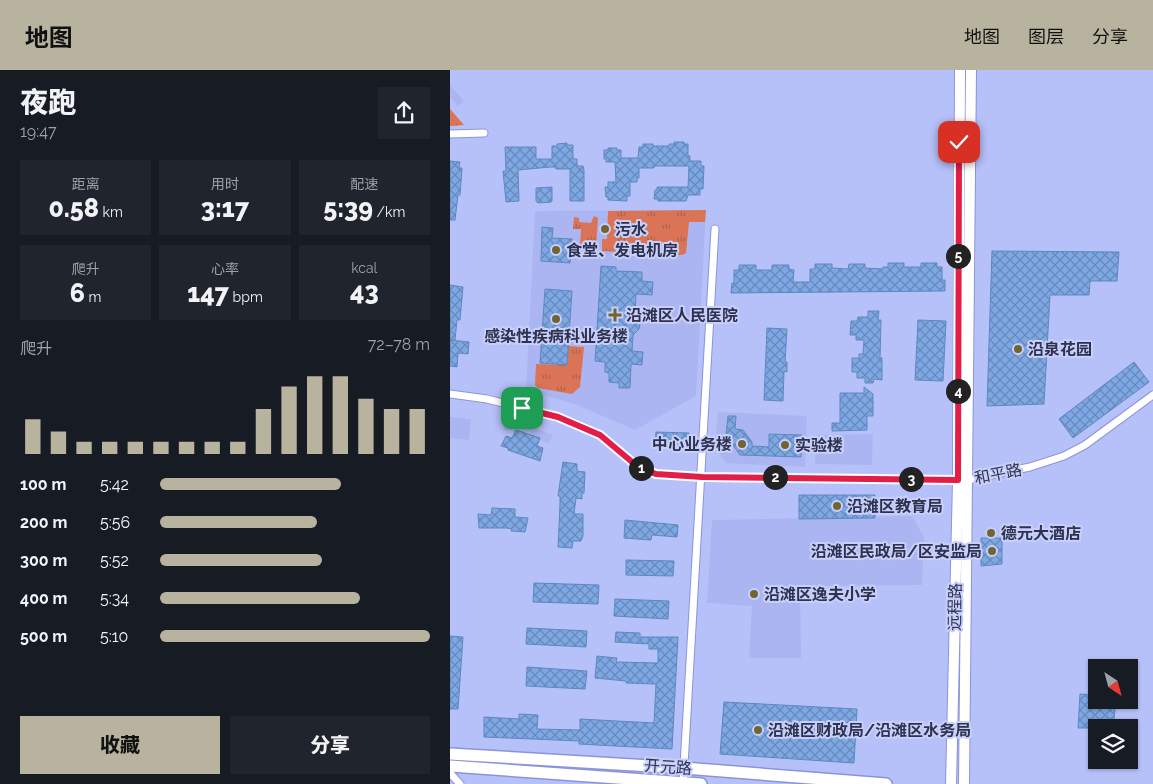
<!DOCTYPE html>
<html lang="zh">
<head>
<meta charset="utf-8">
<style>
	body { margin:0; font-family:Raleway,"Noto Sans SC",sans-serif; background:#20242c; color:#f1f3f6; height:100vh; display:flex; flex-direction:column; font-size:19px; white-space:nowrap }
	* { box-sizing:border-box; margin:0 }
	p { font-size:16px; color:#9ea1a6 }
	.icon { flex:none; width:28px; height:28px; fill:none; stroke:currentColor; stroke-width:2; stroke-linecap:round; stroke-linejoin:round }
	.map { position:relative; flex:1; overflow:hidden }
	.details { display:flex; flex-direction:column; background:#171b24; width:450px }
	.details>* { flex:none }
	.needle { width:32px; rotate:144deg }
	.fabs { position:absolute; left:638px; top:589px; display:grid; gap:10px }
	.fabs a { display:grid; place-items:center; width:50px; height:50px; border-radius:0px; background:#171b24; box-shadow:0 1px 4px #0004; font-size:25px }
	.pin { position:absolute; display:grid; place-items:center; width:42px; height:42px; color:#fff; margin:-21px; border-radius:10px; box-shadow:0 2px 8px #0006 }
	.km { position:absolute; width:25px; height:25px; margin:-12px; border-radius:50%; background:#222; color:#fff; font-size:14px; line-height:25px; text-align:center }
	.round { display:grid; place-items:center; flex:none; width:52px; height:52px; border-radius:0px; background:#20242c }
	.head { display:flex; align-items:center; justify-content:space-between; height:85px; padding:0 20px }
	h1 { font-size:28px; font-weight:800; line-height:38px }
	.figures { display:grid; grid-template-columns:repeat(3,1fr); gap:8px; height:85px; padding:5px 20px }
	.figures div { display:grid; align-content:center; border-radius:0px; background:#20242c; text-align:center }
	.figures b { font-size:25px; font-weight:800 }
	.figures small { font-size:14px; font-weight:400 }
	.figures p { font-size:14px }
	.chart { height:140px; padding:10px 20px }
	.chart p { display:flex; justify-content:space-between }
	.chart svg { width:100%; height:90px; margin-top:5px; stroke:#b7b39e; stroke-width:6 }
	.action { display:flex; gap:10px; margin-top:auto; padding:10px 20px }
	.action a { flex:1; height:58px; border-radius:0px; background:#b7b39e; color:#111; font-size:20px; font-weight:800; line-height:58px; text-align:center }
	.action a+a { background:#20242c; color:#f1f3f6 }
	ul { padding:0 20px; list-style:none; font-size:16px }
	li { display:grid; grid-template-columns:80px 60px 1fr; align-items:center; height:38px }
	li i { height:12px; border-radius:6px; background:#b7b39e }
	header { display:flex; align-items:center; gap:30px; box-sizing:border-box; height:70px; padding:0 25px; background:#b7b39e; color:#111 }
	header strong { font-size:24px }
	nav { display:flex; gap:28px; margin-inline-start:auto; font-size:18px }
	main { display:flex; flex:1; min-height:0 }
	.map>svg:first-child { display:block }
	.built { fill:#abb5f2 }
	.grass { fill:url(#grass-tufts) }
	.building { fill:url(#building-cross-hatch); stroke:#5e87c1 }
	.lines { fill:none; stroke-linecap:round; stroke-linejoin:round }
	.street-casing { stroke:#8b94d8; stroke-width:9 }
	.secondary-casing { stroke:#8b94d8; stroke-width:12 }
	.primary-casing { stroke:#8b94d8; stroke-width:14 }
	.street { stroke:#fff; stroke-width:7 }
	.secondary { stroke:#fff; stroke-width:10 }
	.primary { stroke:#fff; stroke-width:11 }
	.route-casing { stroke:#fff; stroke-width:10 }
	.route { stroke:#e11d48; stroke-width:6 }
	.poi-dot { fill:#706532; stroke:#c7cffa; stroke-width:2 }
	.labels { text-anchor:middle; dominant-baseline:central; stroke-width:4; stroke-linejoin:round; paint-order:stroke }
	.poi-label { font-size:16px; font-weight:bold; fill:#2e324e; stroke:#c7cffa; text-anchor:start }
	.street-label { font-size:16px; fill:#2e324e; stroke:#c7cffa }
</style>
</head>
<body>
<header>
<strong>地图</strong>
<nav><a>地图</a><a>图层</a><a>分享</a></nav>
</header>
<main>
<section class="details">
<div class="head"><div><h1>夜跑</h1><p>19:47</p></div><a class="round"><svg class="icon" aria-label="share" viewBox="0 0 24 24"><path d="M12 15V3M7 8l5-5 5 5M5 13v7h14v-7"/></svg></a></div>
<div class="figures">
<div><p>距离</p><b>0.58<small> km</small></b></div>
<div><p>用时</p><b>3:17</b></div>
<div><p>配速</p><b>5:39<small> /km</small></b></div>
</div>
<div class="figures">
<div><p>爬升</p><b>6<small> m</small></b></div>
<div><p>心率</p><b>147<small> bpm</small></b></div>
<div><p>kcal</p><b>43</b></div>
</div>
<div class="chart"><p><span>爬升</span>72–78 m</p>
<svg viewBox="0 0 160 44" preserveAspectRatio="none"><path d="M5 44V27M15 44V33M25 44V38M35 44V38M45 44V38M55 44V38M65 44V38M75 44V38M85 44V38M95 44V22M105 44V11M115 44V6M125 44V6M135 44V17M145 44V22M155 44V22"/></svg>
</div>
<ul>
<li><b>100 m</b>5:42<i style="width:67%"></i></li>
<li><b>200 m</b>5:56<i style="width:58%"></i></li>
<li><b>300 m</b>5:52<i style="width:60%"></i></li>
<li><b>400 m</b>5:34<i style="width:74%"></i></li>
<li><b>500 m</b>5:10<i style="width:100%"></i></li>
</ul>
<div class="action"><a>收藏</a><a>分享</a></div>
</section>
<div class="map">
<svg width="703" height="714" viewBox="0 0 703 714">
	<defs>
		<pattern id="grass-tufts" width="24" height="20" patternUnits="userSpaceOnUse" patternTransform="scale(1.25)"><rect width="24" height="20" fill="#db7456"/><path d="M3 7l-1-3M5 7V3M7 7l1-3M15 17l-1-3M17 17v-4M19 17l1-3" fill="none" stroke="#b26049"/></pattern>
		<pattern id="building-cross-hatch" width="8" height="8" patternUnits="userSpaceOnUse" patternTransform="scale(1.25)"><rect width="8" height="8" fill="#7da8e4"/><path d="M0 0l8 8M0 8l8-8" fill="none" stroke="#6789bb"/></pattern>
	</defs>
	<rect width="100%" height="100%" fill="#b7c1f9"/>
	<!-- built -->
	<g class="built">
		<polygon points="0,15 14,31 8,36 0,27"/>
		<polygon points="256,140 246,326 185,360 125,334 76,320 85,141"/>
		<polygon points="268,342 357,346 355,397 276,393 265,378"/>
		<polygon points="0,347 21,349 19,370 0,368"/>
		<polygon points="54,350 65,351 103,365 99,373 89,370 90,368 80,364 81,362 76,361 75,363 66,360 65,362 62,360 54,360"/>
		<polygon points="423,364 422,395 365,394 366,365"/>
		<polygon points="462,446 474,467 472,515 350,516 351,588 299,588 302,536 257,533 262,450"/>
	</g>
	<!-- grass -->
	<g class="grass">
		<polygon points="0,39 14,55 0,56"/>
		<polygon points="256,140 255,152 239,152 236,183 232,185 152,181 152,169 157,169 158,141"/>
		<polygon points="144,146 148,148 146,177 143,181 133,180 130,176 131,159 123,159 124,147 129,148 129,152 141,153"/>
		<polygon points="118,276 134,277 130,317 122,324 88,318 85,315 86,294 117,295"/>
	</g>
	<!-- building -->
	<g class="building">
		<polygon points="224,72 234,72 234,74 238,74 238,86 240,86 240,91 251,91 251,96 254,96 253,119 250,119 250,125 238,125 236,131 208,131 208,129 204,129 205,120 207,120 207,117 238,117 239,96 204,96 204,98 189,98 189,108 187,108 187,112 180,112 180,126 177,126 177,131 158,130 158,127 156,127 155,117 158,117 158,112 166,112 165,92 156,92 156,89 154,89 154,80 158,80 158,78 167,78 166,80 171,80 171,88 188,88 189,77 193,77 193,74 203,74 203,76 219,76 219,74 224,74"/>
		<polygon points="117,73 117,75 123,75 123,89 127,89 127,96 133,96 134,100 134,131 120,131 120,99 106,99 105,97 100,97 68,100 69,131 56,132 53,101 56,101 55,77 86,77 86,89 102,89 102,76 107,76 107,74"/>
		<polygon points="0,91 10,92 9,98 12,98 10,125 8,125 5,150 0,150"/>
		<polygon points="102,117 102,131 101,132 88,133 86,131 86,118"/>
		<polygon points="92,157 103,158 102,168 122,169 120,193 91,191"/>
		<polygon points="542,181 669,182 667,211 640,211 639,225 600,225 594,334 537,336"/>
		<polygon points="438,193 454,193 454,197 471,197 471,193 487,193 487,197 492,197 492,210 495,210 495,221 281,223 282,213 284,213 284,200 289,200 289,195 306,195 306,200 322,200 322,195 339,195 339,199 344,200 343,212 360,212 360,199 365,199 365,194 382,194 382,198 398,199 399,194 415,194 415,198 433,199 433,197 438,197"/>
		<polygon points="151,196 166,197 166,201 192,202 192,211 203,212 202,225 186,224 185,241 189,247 190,254 189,259 183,265 182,281 193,282 192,295 181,294 180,318 169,318 169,313 159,312 159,303 155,302 155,292 145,291"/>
		<polygon points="0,215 13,217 10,250 7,250 5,270 0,270"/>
		<polygon points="95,219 122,221 117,295 90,293"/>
		<polygon points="418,241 429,241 428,250 431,250 430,288 432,288 432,310 424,309 423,313 415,313 415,308 407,308 407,302 402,302 402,288 409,288 409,284 413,284 414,270 406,270 406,265 400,265 401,251 407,251 408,247 418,247"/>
		<polygon points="468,250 496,251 493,311 465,310"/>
		<polygon points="317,258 337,259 335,292 337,292 337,302 334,301 333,331 314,330"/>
		<polygon points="0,270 19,272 18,284 8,283 7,297 0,296"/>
		<polygon points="684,292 699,312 623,368 609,349"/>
		<polygon points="414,317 423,324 423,346 417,346 417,360 382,361 382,353 390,353 390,323 414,323"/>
		<polygon points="278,346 286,346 285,359 293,360 302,372 302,376 319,377 319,364 352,365 351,387 290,385 276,365"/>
		<polygon points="66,360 90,368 87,376 93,378 90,391 58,380 58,378 51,376 56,366 62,368"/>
		<polygon points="206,362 239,363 238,378 228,378 228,380 205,377"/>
		<polygon points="113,392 127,394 127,401 135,402 134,423 132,423 132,429 126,428 124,444 133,444 133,466 131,471 123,471 122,478 108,477 110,434 110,426 108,426"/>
		<polygon points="349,425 425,425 425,448 349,449"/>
		<polygon points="42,438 65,439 65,447 78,448 75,462 61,461 62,459 57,458 29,458 28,444 41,445"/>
		<polygon points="175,450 228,455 227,467 202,465 201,470 174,468"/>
		<polygon points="531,468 552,468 552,494 531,496"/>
		<polygon points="176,490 224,491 223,506 176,505"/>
		<polygon points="84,513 149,515 148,534 83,532"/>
		<polygon points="165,529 219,531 218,549 164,546"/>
		<polygon points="77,558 137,561 136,577 76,574"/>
		<polygon points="166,562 190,563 190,567 228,567 222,679 129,674 129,671 34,667 34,647 69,649 69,644 88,645 87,659 130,660 130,649 204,653 206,614 176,613 176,611 145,608 147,586 167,588 166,592 208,593 208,579 199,579 199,574 165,572"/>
		<polygon points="0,566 13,567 8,639 0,639"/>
		<polygon points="77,597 137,601 135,619 76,616"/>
		<polygon points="630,624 646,625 646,630 666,630 663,658 628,658"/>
		<polygon points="274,632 407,639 404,693 270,684"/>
	</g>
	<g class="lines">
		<defs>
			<g id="street">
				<polyline points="0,64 34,63"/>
				<polyline points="0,324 37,329 108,347 131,356 150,365 188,397 207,404 252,407 518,410 580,397 614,386 635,375 703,325"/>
				<polyline points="0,703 10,714"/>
				<polyline points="233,713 265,159"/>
			</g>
			<g id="secondary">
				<polyline points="501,714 508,410 510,0"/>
				<polyline points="514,714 521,0"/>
			</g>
			<g id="primary">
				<polyline points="0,684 234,698 436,714"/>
				<polyline points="0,696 251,714"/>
			</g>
		</defs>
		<!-- street casing -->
		<use href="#street" class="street-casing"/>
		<!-- secondary casing -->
		<use href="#secondary" class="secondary-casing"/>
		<!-- primary casing -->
		<use href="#primary" class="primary-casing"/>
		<!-- street -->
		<use href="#street" class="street"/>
		<!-- secondary -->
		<use href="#secondary" class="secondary"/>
		<!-- primary -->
		<use href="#primary" class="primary"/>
	</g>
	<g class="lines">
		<defs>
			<polyline id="route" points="72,338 108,347 150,365 188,397 206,404 252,407 508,410 509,72"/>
		</defs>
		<!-- route casing -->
		<use href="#route" class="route-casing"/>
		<!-- route -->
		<use href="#route" class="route"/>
	</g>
	<!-- markers -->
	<g class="poi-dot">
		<circle cx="155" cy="159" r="5"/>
		<circle cx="106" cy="180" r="5"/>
		<path d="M162.5 237.5h5v5h5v5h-5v5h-5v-5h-5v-5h5z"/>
		<circle cx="106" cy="249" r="5"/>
		<circle cx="568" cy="279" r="5"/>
		<circle cx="292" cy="374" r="5"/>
		<circle cx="335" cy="375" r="5"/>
		<circle cx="387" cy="436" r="5"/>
		<circle cx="541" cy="463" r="5"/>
		<circle cx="542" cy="481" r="5"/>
		<circle cx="304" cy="524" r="5"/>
		<circle cx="308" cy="660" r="5"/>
	</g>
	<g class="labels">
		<!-- poi labels -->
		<g class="poi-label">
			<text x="165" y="159">污水</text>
			<text x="116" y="180">食堂、发电机房</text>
			<text x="176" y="245">沿滩区人民医院</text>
			<text x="106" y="266" text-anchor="middle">感染性疾病科业务楼</text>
			<text x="578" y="279">沿泉花园</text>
			<text x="282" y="374" text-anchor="end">中心业务楼</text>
			<text x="345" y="375">实验楼</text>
			<text x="397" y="436">沿滩区教育局</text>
			<text x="551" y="463">德元大酒店</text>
			<text x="532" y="481" text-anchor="end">沿滩区民政局/区安监局</text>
			<text x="314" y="524">沿滩区逸夫小学</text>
			<text x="318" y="660">沿滩区财政局/沿滩区水务局</text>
		</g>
		<!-- street labels -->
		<g class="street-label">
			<text transform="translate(548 404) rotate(-11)">和平路</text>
			<text transform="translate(505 537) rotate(-89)">远程路</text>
			<text transform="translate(218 697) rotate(4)">开元路</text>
		</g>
	</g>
</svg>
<div class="fabs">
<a><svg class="needle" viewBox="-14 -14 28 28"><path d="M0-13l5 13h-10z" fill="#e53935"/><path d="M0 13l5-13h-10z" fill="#9ea1a6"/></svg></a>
<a><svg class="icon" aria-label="layers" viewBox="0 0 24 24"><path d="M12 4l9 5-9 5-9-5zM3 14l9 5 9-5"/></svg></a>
</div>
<div class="pin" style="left:72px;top:338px;background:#1e9e55"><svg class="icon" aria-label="arrive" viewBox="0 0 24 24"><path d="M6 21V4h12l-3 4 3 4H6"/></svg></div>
<div class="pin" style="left:509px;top:72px;background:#d93025"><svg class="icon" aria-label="check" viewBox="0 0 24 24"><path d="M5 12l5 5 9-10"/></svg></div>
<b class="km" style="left:191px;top:398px">1</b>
<b class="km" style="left:325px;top:407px">2</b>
<b class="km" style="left:461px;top:409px">3</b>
<b class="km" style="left:508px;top:321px">4</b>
<b class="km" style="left:508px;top:186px">5</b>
</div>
</main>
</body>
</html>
